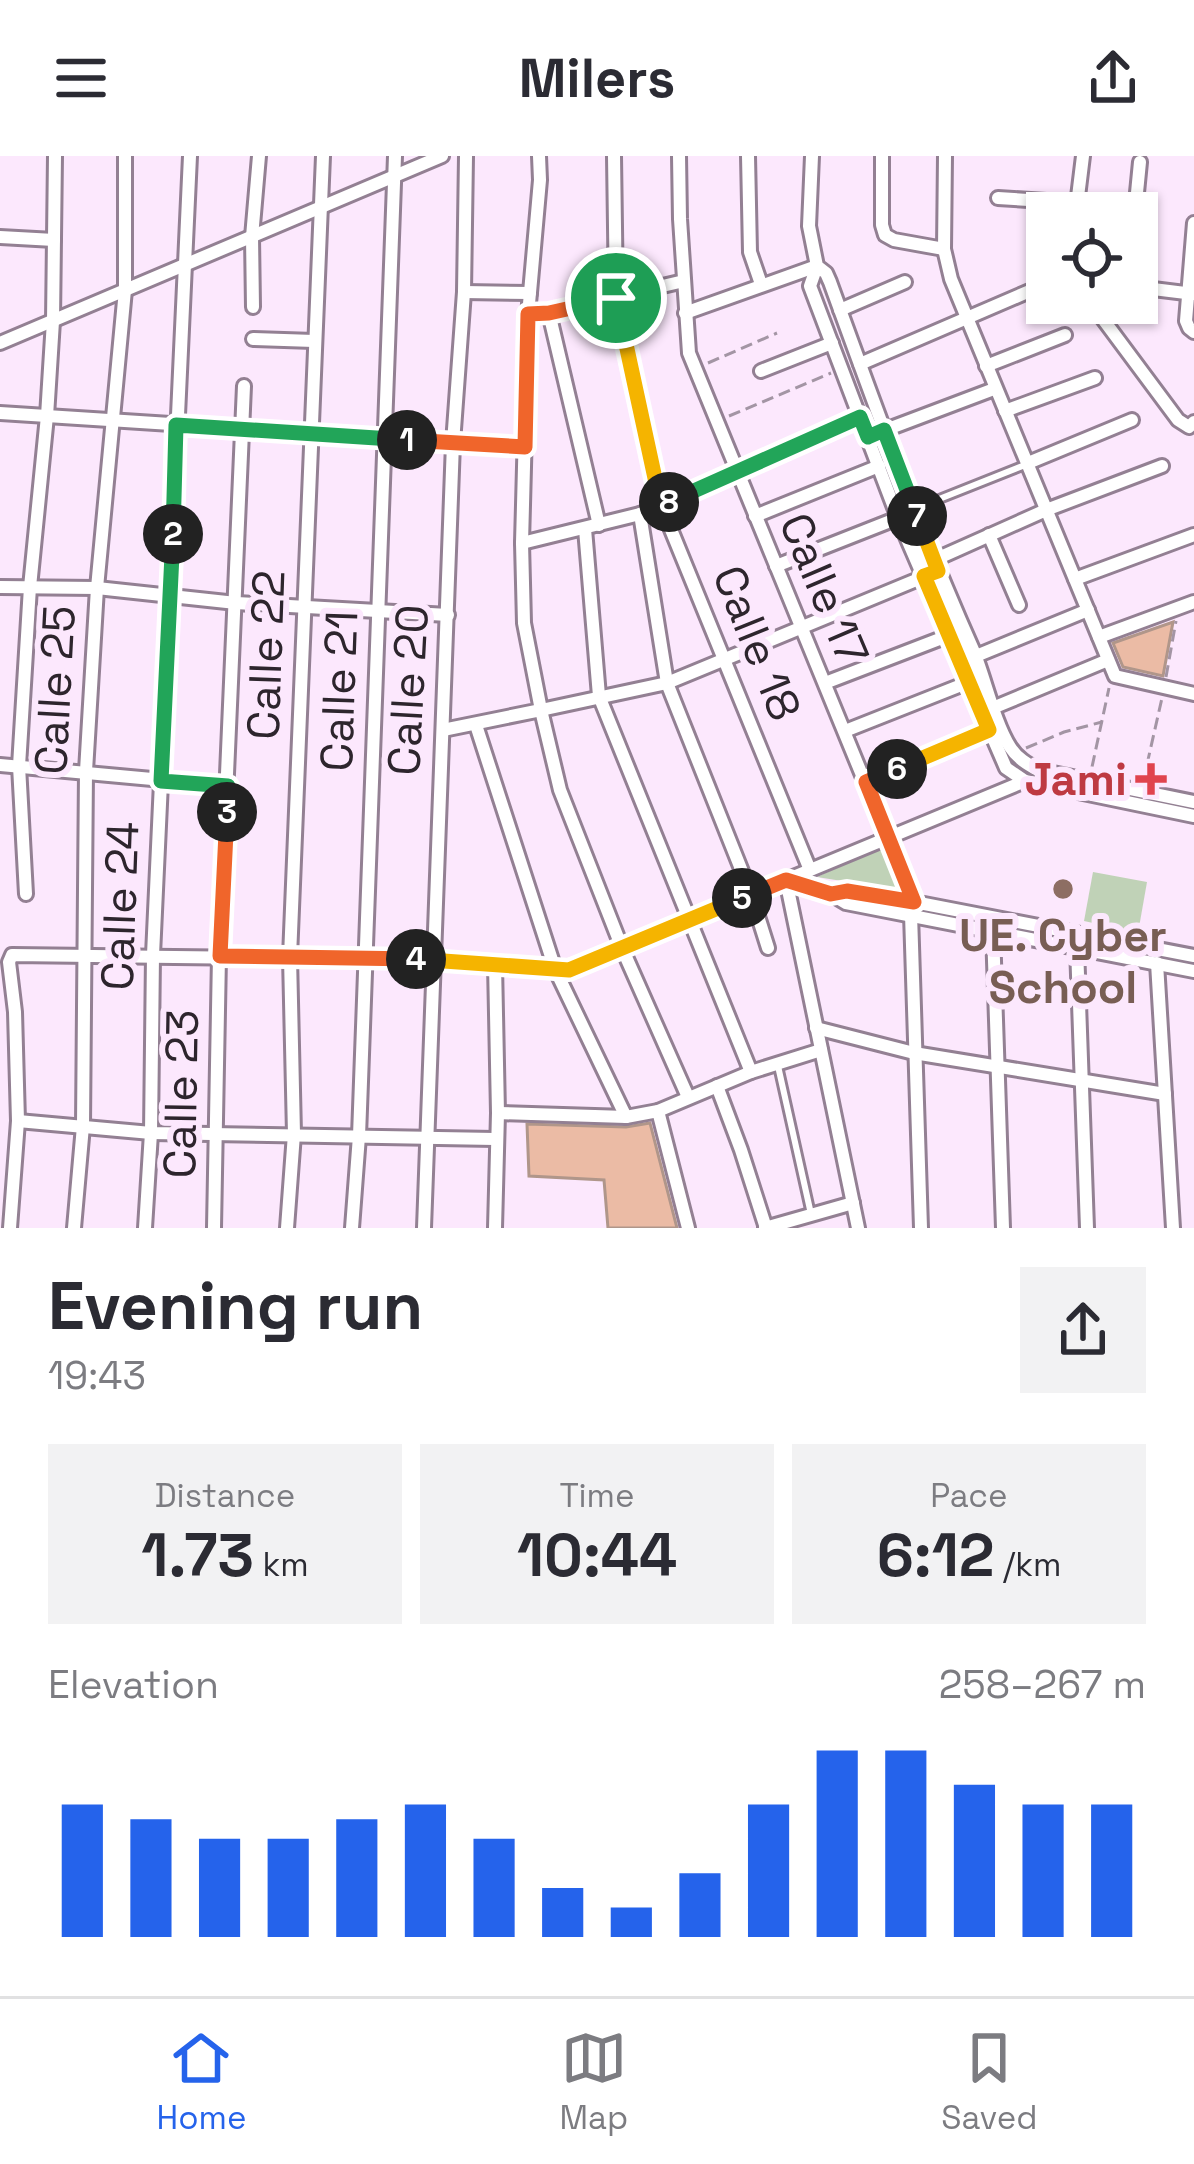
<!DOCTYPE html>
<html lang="en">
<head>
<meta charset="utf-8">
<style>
	body { margin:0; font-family:"Space Grotesk",sans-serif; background:#f2f2f3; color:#2b2b33; height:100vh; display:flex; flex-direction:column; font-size:45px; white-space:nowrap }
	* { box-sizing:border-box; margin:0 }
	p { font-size:39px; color:#7c7c81 }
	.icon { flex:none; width:66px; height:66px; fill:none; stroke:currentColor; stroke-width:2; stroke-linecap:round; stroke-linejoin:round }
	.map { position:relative; height:1072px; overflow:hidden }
	.drawer { display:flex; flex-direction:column; background:#fff; flex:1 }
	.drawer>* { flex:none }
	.buttons { position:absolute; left:1026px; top:36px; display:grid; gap:24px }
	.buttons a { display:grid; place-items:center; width:132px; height:132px; border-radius:0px; background:#fff; box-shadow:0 3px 9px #0004; font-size:60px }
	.pin { position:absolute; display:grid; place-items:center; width:102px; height:102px; color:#fff; margin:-51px; border:6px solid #fff; border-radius:50%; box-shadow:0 3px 12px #0007 }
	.km { position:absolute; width:60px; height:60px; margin:-30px; border-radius:50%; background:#222; color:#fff; font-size:33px; line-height:60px; text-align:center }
	.round { display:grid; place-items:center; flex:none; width:126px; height:126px; border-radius:0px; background:#f2f2f3 }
	.summary { display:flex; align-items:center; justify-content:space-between; height:204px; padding:0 48px }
	h1 { font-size:66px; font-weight:700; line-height:90px }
	.figures { display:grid; grid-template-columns:repeat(3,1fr); gap:18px; height:204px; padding:12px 48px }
	.figures div { display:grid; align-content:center; border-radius:0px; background:#f2f2f3; text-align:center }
	.figures b { font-size:60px; font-weight:700 }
	.figures small { font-size:33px; font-weight:400 }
	.figures p { font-size:33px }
	.chart { height:336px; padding:24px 48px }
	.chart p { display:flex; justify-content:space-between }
	.chart svg { width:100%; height:216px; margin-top:12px; stroke:#2563eb; stroke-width:6 }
	header { display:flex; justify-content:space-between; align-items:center; height:156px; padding:0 48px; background:#fff; font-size:54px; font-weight:700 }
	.tab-bar { display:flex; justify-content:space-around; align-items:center; height:168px; border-top:3px solid #e1e1e2; background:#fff; font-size:33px; color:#7c7c81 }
	.tab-bar a { display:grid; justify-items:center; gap:6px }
	.tab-bar .active { color:#2563eb }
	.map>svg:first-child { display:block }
	.green { fill:#c0d2b7 }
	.building { fill:#ebbba5; stroke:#b0968a; stroke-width:3 }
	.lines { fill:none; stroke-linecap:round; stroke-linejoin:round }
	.service-casing { stroke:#938093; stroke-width:12 }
	.minor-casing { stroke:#938093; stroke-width:18 }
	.path { stroke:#a395a4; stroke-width:3; stroke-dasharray:12 6; stroke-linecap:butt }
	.service { stroke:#fff; stroke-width:6 }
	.minor { stroke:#fff; stroke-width:12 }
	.split-1-casing { stroke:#fff; stroke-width:24 }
	.split-2-casing { stroke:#fff; stroke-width:24 }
	.split-3-casing { stroke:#fff; stroke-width:24 }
	.split-4-casing { stroke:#fff; stroke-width:24 }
	.split-5-casing { stroke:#fff; stroke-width:24 }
	.split-6-casing { stroke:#fff; stroke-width:24 }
	.split-7-casing { stroke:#fff; stroke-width:24 }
	.split-8-casing { stroke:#fff; stroke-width:24 }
	.split-9-casing { stroke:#fff; stroke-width:24 }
	.split-1 { stroke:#f0652b; stroke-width:15 }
	.split-2 { stroke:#22a559; stroke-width:15 }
	.split-3 { stroke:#22a559; stroke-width:15 }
	.split-4 { stroke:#f0652b; stroke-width:15 }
	.split-5 { stroke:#f5b400; stroke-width:15 }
	.split-6 { stroke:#f0652b; stroke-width:15 }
	.split-7 { stroke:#f5b400; stroke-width:15 }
	.split-8 { stroke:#22a559; stroke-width:15 }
	.split-9 { stroke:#f5b400; stroke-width:15 }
	.health-dot { fill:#e0444e; stroke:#fce8fd; stroke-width:4.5 }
	.education-dot { fill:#8d6e63; stroke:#fce8fd; stroke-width:4.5 }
	.labels { text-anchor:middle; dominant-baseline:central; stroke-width:12; stroke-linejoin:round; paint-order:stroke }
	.street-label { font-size:45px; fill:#2d252d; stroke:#fce8fd }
	.health-label { font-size:45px; font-weight:bold; fill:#be3a42; stroke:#fce8fd; text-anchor:end }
	.education-label { font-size:45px; font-weight:bold; fill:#785e54; stroke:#fce8fd }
</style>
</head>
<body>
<header><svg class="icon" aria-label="menu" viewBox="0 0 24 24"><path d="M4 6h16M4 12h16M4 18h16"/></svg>Milers<svg class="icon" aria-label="share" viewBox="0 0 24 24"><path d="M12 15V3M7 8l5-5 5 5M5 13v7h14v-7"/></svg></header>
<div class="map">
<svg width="1194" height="1072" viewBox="0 0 1194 1072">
	<rect width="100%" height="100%" fill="#fce8fd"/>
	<!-- green -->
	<g class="green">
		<polygon points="885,690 904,735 817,721"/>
		<polygon points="1093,716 1147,726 1138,777 1084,765"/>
	</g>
	<!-- building -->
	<g class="building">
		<polygon points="1173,466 1163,520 1123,511 1113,487"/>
		<polygon points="650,967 677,1072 608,1072 604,1024 529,1020 527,968 626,971"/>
	</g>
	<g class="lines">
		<defs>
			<g id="service">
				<polyline points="914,353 1025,309"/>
				<polyline points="778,910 811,1058"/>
			</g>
			<g id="minor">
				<polyline points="614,0 616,142 661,349 810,714"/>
				<polyline points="679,0 680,63 689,197 914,746"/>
				<polyline points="748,0 750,96 761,128"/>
				<path d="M812 0 809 70 817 110 826 117 830 126C875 250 920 375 974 496 985 523 995 568 1010 591 1017 602 1027 608 1038 614L1194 646"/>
				<polyline points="882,0 882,69 885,79 894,84 944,93"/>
				<polyline points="945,0 944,93 951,123 1115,520 1194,538"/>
				<polyline points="998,42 1077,47"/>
				<polyline points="1076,57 1083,0"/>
				<polyline points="1135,57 1140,6"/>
				<polyline points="1194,67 1186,165 1189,172 1194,176"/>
				<polyline points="0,81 54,84"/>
				<polyline points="817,110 810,130 898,362 1006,612 1025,625 1194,660"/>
				<polyline points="1137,131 1194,138"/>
				<polyline points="464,136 530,137"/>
				<polyline points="1091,147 1178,264 1189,271 1194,266"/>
				<polyline points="253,151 252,81 259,0"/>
				<polyline points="840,154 905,126"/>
				<polyline points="549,157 599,369"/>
				<polyline points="685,157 817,110"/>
				<polyline points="542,158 684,125"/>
				<polyline points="253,183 314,185"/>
				<polyline points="0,187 442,0"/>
				<polyline points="860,208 1032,134"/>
				<polyline points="986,210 1065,179"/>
				<polyline points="761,215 832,187"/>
				<polyline points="1005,255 1095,222"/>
				<polyline points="0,257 525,291"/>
				<polyline points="880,276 994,233"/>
				<polyline points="1028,307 1132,264"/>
				<polyline points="640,358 667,527 751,738 768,792"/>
				<polyline points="755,360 879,310"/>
				<polyline points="585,373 599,540 751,916"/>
				<polyline points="989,379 1019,449"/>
				<polyline points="522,387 640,358 860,261"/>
				<polyline points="934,404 1046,354 1162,310"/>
				<polyline points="776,410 898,362"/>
				<polyline points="1075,423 1194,379"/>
				<polyline points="0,431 97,432 236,447 448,459"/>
				<polyline points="1099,481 1194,446"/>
				<polyline points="976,500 1088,454"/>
				<polyline points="825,527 950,479"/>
				<polyline points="995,551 1108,504"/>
				<polyline points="476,569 555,813 626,961"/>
				<polyline points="443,574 541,554 524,467 522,387 528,159 540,24 539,0"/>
				<polyline points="845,575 969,526"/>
				<polyline points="0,609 228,630"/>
				<polyline points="866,626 989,574"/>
				<polyline points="26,738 19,610 30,431 47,260 53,165 55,0"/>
				<polyline points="833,738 847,735 914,746 1194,800"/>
				<polyline points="911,758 921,1072"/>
				<polyline points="993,775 1003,1072"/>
				<polyline points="1077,791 1087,1072"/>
				<polyline points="1157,807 1173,1072"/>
				<polyline points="495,808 498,957 495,1072"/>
				<polyline points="816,872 914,897 1165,938"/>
				<polyline points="717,930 741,994 766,1072"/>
				<polyline points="688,941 622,792 560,634 541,554 667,527 938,415"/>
				<polyline points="658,955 688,1072"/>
				<polyline points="498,957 626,961 658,955 751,916 821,894"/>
				<polyline points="18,965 151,977 495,983"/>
				<polyline points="10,1072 18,965 15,856 9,806 12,799 432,804 569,814 1025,625"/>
				<polyline points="74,1072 83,970 86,615 97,432 125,134 125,0"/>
				<polyline points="145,1072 151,977 153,799 190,0"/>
				<polyline points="214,1072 219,800 244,230"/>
				<polyline points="287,1072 294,978 290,801 323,0"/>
				<polyline points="352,1072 359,980 395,0"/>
				<polyline points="424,1072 453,287 464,136 466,0"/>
				<polyline points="765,1072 853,1047"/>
				<polyline points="858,1072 786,724 831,738 846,747 1194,815"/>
			</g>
		</defs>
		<!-- service casing -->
		<use href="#service" class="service-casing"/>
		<!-- minor casing -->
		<use href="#minor" class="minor-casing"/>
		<!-- path -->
		<g class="path">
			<polyline points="708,207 777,177"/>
			<polyline points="729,260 831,217"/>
			<polyline points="1166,521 1176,465"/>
			<polyline points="1026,592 1064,576 1102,566"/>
			<polyline points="1092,611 1109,532"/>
			<polyline points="1143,626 1162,542"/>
		</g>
		<!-- service -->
		<use href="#service" class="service"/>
		<!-- minor -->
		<use href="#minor" class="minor"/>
	</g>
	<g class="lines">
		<defs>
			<polyline id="split-1" points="407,284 525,291 528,158 549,157 616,142"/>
			<polyline id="split-2" points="173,378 176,269 407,284"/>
			<polyline id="split-3" points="173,378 161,625 228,630 227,656"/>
			<polyline id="split-4" points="227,656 220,800 416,803"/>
			<polyline id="split-5" points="416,803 569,814 742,742"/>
			<polyline id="split-6" points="742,742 786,724 831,738 847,735 914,746 866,626 897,613"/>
			<polyline id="split-7" points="897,613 989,574 924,420 938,415 917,360"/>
			<polyline id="split-8" points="669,346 860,261 868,281 884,274 917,360"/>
			<polyline id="split-9" points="616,142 661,350 669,346"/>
		</defs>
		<!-- split-1 casing -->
		<use href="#split-1" class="split-1-casing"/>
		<!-- split-2 casing -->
		<use href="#split-2" class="split-2-casing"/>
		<!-- split-3 casing -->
		<use href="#split-3" class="split-3-casing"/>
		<!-- split-4 casing -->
		<use href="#split-4" class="split-4-casing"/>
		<!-- split-5 casing -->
		<use href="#split-5" class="split-5-casing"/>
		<!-- split-6 casing -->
		<use href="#split-6" class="split-6-casing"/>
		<!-- split-7 casing -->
		<use href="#split-7" class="split-7-casing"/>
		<!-- split-8 casing -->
		<use href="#split-8" class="split-8-casing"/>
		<!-- split-9 casing -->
		<use href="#split-9" class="split-9-casing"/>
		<!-- split-1 -->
		<use href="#split-1" class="split-1"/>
		<!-- split-2 -->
		<use href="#split-2" class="split-2"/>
		<!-- split-3 -->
		<use href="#split-3" class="split-3"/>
		<!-- split-4 -->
		<use href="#split-4" class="split-4"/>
		<!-- split-5 -->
		<use href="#split-5" class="split-5"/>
		<!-- split-6 -->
		<use href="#split-6" class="split-6"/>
		<!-- split-7 -->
		<use href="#split-7" class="split-7"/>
		<!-- split-8 -->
		<use href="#split-8" class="split-8"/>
		<!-- split-9 -->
		<use href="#split-9" class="split-9"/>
	</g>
	<!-- markers -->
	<path class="health-dot" d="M1145 605h12v12h12v12h-12v12h-12v-12h-12v-12h12z"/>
	<circle class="education-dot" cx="1063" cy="733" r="12"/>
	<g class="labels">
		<!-- street labels -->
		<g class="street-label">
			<text transform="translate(824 433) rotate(67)">Calle 17</text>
			<text transform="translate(757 487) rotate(68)">Calle 18</text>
			<text transform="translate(266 499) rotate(-88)">Calle 22</text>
			<text transform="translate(55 534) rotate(-87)">Calle 25</text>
			<text transform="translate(408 534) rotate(-87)">Calle 20</text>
			<text transform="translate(339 535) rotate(-88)">Calle 21</text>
			<text transform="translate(120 750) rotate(-88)">Calle 24</text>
			<text transform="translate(181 938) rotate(-89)">Calle 23</text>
		</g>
		<!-- health labels -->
		<g class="health-label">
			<text x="1127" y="623">Jami</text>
		</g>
		<!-- education labels -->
		<g class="education-label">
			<text x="1063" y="779">UE. Cyber<tspan x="1063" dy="52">School</tspan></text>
		</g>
	</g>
</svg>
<div class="buttons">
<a><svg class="icon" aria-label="locate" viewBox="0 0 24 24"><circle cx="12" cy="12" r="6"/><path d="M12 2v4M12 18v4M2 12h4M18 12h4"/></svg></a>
</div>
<div class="pin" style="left:616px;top:142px;background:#1e9e55"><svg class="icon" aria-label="arrive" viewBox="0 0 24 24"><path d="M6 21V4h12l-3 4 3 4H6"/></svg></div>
<b class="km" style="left:407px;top:284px">1</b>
<b class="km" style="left:173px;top:378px">2</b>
<b class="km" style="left:227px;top:656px">3</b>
<b class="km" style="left:416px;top:803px">4</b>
<b class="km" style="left:742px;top:742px">5</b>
<b class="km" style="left:897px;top:613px">6</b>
<b class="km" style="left:917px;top:360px">7</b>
<b class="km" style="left:669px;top:346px">8</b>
</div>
<section class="drawer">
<div class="summary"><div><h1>Evening run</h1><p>19:43</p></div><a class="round"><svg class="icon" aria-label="share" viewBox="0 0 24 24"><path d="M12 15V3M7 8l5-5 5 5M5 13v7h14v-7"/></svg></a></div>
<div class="figures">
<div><p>Distance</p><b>1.73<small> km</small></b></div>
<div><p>Time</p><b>10:44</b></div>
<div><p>Pace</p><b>6:12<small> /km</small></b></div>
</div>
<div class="chart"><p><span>Elevation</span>258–267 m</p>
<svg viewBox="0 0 160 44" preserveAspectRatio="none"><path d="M5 44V17M15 44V20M25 44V24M35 44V24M45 44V20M55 44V17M65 44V24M75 44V34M85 44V38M95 44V31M105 44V17M115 44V6M125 44V6M135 44V13M145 44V17M155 44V17"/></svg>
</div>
</section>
<nav class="tab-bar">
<a class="active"><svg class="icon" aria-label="home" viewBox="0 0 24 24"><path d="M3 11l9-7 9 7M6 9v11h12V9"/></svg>Home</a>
<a><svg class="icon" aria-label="map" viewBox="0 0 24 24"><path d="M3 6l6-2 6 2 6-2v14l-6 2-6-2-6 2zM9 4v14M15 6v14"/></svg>Map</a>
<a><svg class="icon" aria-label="saved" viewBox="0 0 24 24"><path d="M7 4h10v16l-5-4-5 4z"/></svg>Saved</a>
</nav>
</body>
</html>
